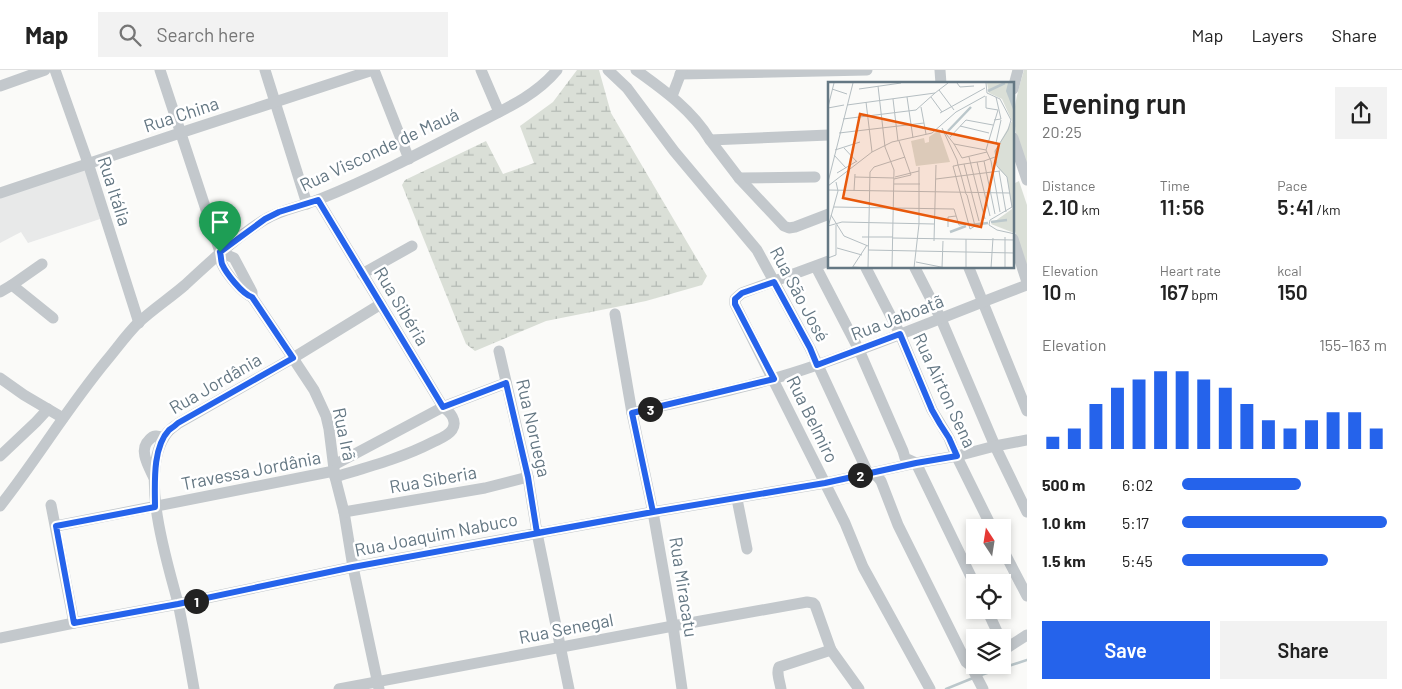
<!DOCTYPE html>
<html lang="en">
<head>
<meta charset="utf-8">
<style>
	body { margin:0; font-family:Barlow,sans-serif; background:#f2f2f2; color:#222; height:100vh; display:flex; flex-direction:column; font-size:19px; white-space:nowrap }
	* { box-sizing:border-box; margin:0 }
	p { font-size:16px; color:#767676 }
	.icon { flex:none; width:28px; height:28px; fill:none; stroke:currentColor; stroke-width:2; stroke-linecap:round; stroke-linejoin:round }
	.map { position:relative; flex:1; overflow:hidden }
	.drawer { display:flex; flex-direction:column; background:#fff; width:375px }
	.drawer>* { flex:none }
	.needle { width:32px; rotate:348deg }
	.tools { position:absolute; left:966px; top:449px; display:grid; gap:10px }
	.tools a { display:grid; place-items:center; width:45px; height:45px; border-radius:0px; background:#fff; box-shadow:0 2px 8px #0003; font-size:25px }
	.pin { position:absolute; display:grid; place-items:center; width:42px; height:42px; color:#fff; margin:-51px -21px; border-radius:50% 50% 50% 0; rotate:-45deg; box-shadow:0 0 5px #0007 }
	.pin .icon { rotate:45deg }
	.km { position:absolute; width:25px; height:25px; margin:-12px; border-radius:50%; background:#222; color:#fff; font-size:14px; line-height:25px; text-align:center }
	.round { display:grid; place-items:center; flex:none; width:52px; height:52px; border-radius:0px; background:#f2f2f2 }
	.head { display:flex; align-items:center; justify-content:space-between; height:85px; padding:0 15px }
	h1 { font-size:28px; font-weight:600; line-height:38px }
	.metrics { display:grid; grid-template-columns:repeat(3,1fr); gap:8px; height:85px; padding:5px 15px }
	.metrics div { display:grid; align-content:center }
	.metrics b { font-size:21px; font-weight:600 }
	.metrics small { font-size:14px; font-weight:400 }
	.metrics p { font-size:14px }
	.chart { height:140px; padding:10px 15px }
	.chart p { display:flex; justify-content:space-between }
	.chart svg { width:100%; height:90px; margin-top:5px; stroke:#2563eb; stroke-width:6 }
	.button { display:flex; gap:10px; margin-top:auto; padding:10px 15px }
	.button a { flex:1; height:58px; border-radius:0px; background:#2563eb; color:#fff; font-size:20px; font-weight:600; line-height:58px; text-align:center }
	.button a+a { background:#f2f2f2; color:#222 }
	ul { padding:0 15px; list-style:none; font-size:16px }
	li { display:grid; grid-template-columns:80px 60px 1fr; align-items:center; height:38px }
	li i { height:12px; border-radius:6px; background:#2563eb }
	header { display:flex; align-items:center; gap:30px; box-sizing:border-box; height:70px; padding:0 25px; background:#fff; border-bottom:1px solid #e0e0e0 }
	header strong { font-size:24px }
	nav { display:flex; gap:28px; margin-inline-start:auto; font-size:18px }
	.search { width:350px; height:45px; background:#f2f2f2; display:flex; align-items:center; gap:12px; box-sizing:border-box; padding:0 18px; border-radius:0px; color:#767676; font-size:19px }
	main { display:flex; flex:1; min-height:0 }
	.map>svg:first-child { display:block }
	.built { fill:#e8e9e9 }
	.green { fill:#dadfd7 }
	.wetland { fill:url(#wetland-marsh) }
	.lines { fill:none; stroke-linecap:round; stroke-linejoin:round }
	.stream { stroke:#bbc7cb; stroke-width:2.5 }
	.street { stroke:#c3c8cc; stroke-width:11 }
	.route-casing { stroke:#fff; stroke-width:10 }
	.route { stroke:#2563eb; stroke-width:6 }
	.labels { text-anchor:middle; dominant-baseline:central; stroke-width:5; stroke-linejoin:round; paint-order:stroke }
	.street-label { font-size:18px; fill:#647783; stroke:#fff }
	.inset-river { fill:none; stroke:#bbc7cb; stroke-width:2.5 }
	.inset-road { fill:none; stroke:#b5bec2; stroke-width:1 }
	.view { fill:#e8590c; fill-opacity:0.15; stroke:#e8590c; stroke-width:2.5 }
	.inset-edge { fill:none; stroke:#647783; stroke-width:2.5 }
</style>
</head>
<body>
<header>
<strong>Map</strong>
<div class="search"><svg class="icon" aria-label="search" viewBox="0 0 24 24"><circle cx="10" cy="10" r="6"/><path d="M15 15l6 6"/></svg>Search here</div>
<nav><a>Map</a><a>Layers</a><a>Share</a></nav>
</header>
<main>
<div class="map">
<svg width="1027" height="619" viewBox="0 0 1027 619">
	<defs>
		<pattern id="wetland-marsh" width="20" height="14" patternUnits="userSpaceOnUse" patternTransform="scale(1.25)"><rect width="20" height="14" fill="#dadfd7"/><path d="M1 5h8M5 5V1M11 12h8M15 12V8" fill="none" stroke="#b4bab4"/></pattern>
	</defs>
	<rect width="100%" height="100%" fill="#fafaf8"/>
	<!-- built -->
	<polygon class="built" points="86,96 100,149 28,173 21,162 0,173 0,126"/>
	<!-- green -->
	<g class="green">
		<path d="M1024 0H1027V94C1022 82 1016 69 1015 56 1012 37 1019 18 1024 0Z"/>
		<polygon points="1019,111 1027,135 1027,199 1013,155 1013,114"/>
	</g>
	<!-- wetland -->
	<polygon class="wetland" points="577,0 599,0 611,43 707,206 702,215 646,231 546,251 475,281 466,274 402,115 405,110 486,71 503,104 534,93 520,56 553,32"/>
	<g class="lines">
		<!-- stream -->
		<g class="stream">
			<polyline points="981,605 1027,590"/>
			<polyline points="946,619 973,608"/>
		</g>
		<!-- street -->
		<g class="street">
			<polyline points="55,0 88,93 139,253"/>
			<path d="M160 0 220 182C221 186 221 191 222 194 226 203 242 223 252 227L275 261 314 320 326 346 329 359 335 407 344 442 353 497 379 619"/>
			<polyline points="265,0 307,134"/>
			<polyline points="374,0 409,89"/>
			<polyline points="481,0 499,42"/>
			<polyline points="608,0 627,18 674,81 757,180 810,278 868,403 877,406 881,411 898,455 966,592 971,596 983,619"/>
			<path d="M636 0C664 20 693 41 710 70L829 65"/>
			<polyline points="940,0 941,14"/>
			<polyline points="680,4 867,0"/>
			<polyline points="0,16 45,0"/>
			<polyline points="1013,19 1018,0"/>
			<polyline points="672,26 682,0"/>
			<polyline points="1013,68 1027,110"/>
			<polyline points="710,70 739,108 784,156 789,158 795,157 829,144"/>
			<polyline points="739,108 815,107"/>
			<polyline points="0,123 180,63 373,0"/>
			<path d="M318 130 443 337C450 342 458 351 452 360 448 366 439 369 433 372 402 388 368 397 335 407"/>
			<polyline points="1013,169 1027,212"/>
			<polyline points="220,182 234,188 252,222 252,227"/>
			<polyline points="829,191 742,223 735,229 735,234 845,453 863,497 930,619"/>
			<polyline points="816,197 859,280 903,381 905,388 916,393 975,515"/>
			<polyline points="866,198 900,264 932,340 949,368 955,383 992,458"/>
			<polyline points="915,198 941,249 995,376 1027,442"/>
			<polyline points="969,198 1027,341"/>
			<polyline points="362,204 412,176"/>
			<polyline points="12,215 53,248"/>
			<polyline points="0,222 12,215 42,194"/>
			<polyline points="615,244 632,343 653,442 673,556 682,619"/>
			<polyline points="499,281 528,407 537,463 569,619"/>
			<polyline points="0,308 24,325 63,348"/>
			<path d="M632 343C694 328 757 316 817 295 888 271 957 241 1027 215"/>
			<polyline points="0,386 36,352 48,339"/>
			<polyline points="334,395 443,337 506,313"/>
			<path d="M154 408C149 397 138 380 149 370 153 365 158 365 163 368"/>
			<polyline points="737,429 747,479"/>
			<polyline points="51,435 74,553"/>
			<path d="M0 436C37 389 68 337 107 290 117 278 127 264 138 253 153 239 170 228 185 215 210 192 235 168 264 150 282 139 301 137 320 129 370 109 418 84 466 59 498 42 534 28 557 0"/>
			<polyline points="344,442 485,418 528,407"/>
			<polyline points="56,456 334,401"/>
			<polyline points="1002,478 1027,526"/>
			<polyline points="987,540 1000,568"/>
			<polyline points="0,568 74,553 178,534 353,497 653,442 825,413 916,393 957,386 995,376 1027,370"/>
			<polyline points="1002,581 1027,565"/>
			<path d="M194 619C189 590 184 561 178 533 167 491 139 405 165 366 168 360 173 357 179 353L293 288 381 234"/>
			<polyline points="339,619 673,556 807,532 813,533 815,535 831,580 859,619"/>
			<path d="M781 619C780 612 776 603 779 597L831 580"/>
		</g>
	</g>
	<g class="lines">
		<defs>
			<path id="route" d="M220 182C221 186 221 191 222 194 226 203 242 224 252 227L293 288 178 353C175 356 172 358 169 360 152 378 155 415 155 437L56 456 74 553 178 534 353 497 653 442 825 413 916 393 957 386 949 368 940 354 932 340 900 264 817 295 810 278 774 212 742 223 735 229V234L774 309 632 343 653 442 537 463 528 407 506 313 443 337 318 130 279 142 265 149 220 182"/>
		</defs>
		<!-- route casing -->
		<use href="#route" class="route-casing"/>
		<!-- route -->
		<use href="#route" class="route"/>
	</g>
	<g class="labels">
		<!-- street labels -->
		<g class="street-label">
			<text transform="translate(181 44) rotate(-18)">Rua China</text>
			<text transform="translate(379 79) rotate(-25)">Rua Visconde de Mauá</text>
			<text transform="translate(115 121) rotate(72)">Rua Itália</text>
			<text transform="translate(800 224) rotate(62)">Rua São José</text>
			<text transform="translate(402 236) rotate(59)">Rua Sibéria</text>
			<text transform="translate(897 247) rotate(-21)">Rua Jaboatã</text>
			<text transform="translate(215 313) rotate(-30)">Rua Jordânia</text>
			<text transform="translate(945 320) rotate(65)">Rua Airton Sena</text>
			<text transform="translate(813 349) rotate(64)">Rua Belmiro</text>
			<text transform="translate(534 358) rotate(77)">Rua Noruega</text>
			<text transform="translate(345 364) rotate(78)">Rua Irã</text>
			<text transform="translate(251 400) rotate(-11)">Travessa Jordânia</text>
			<text transform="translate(433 409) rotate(-10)">Rua Siberia</text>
			<text transform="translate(436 464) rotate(-11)">Rua Joaquim Nabuco</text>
			<text transform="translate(684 517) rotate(81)">Rua Miracatu</text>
			<text transform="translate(566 558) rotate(-11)">Rua Senegal</text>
		</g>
	</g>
	<!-- overview -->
	<g transform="translate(828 12)">
		<rect width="186" height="186" fill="#fafaf8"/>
		<path d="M159 1H186V151L163 142 184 127 179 95 170 86 167 69 184 39 174 17 161 11Z" fill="#dadfd7"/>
		<path d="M111 48 122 80 88 84 83 59 96 56 97 61 101 60V55Z" fill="#dadfd7"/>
		<path d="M187 1V30H186L178 9 180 1Z" fill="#bbc7cb"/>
		<path class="inset-river" d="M160 9 177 1M120 49 143 25M163 140 179 138M142 143 160 141M122 150 138 144"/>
		<path class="inset-road" d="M129 1 132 5 146 4M158 1 159 11 172 17 183 38M50 4 57 65 66 88 64 186M4 7 19 12M31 7 73 1M111 8 126 28M158 14V26L170 28M79 15 85 56M103 15 114 30M65 17 70 59M38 20 44 70M19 23 107 11 120 1M0 25 6 1M93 25 98 52M0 26 16 23M112 31 157 6M15 37 88 28 107 11M166 38 173 37 168 15M183 38 180 48 167 69 169 84 179 95 184 125 162 138 161 143 169 148 187 152M132 44 161 51M114 46 129 78 130 83 133 93 138 112 139 113 147 144 142 147 125 84H126L130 83 136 82 156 79 167 75M115 48 126 62 158 68M11 51 96 41M124 52 169 61M122 55 138 38 165 43M168 61 173 38M126 62 134 76 159 70M16 66 29 80M7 68 32 60M158 68 163 79 172 130M158 68 170 28M6 73 18 86M141 75 157 137M156 79 167 132M149 80 162 134M136 82 151 139M171 89 178 130M9 91 29 79M27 95 66 96M67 95 91 89M66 97 83 93 71 59M108 97 172 89M0 100 25 1M66 102H92M0 104 44 70 64 60 104 51 128 30 157 14M0 108 182 111M26 109 27 92M6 125 126 127 131 143 140 142M3 133 16 154 40 164M0 144 14 140 106 142M0 145 10 109 8 100M120 145V135L128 134M34 155H65M65 156 187 158M106 159 108 83M9 166 34 173M40 168 187 171M0 176 8 173V143M88 180 118 186M25 185 40 186M24 186 39 163M40 186 42 90 46 85 77 75M86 186 91 142V85M114 186 115 159M138 186V157M163 186 165 156M177 186V155"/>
		<path class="view" d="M32 32 171 62 153 145 15 116Z"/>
		<rect width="186" height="186" class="inset-edge"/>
	</g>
</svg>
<div class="tools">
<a><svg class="needle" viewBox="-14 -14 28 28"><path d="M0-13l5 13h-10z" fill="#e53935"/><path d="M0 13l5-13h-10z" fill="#767676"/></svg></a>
<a><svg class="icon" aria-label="locate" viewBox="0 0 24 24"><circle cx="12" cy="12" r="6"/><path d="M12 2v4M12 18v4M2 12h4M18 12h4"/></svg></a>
<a><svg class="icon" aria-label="layers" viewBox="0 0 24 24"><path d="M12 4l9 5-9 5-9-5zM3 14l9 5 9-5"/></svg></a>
</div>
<div class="pin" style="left:220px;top:182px;background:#1e9e55"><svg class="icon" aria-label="arrive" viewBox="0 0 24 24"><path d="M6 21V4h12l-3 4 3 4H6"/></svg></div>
<b class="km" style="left:196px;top:531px">1</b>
<b class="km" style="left:860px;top:405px">2</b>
<b class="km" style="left:650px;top:339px">3</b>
</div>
<section class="drawer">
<div class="head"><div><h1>Evening run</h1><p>20:25</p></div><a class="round"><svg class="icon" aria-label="share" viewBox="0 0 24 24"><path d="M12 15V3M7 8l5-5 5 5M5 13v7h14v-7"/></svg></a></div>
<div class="metrics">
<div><p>Distance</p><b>2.10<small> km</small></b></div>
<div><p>Time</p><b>11:56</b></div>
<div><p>Pace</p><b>5:41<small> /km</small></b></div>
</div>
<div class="metrics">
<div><p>Elevation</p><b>10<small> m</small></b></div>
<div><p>Heart rate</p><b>167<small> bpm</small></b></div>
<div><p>kcal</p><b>150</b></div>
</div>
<div class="chart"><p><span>Elevation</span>155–163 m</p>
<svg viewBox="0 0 160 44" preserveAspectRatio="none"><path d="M5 44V38M15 44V34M25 44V22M35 44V14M45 44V10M55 44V6M65 44V6M75 44V10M85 44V14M95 44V22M105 44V30M115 44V34M125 44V30M135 44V26M145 44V26M155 44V34"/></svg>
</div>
<ul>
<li><b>500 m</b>6:02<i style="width:58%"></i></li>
<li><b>1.0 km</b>5:17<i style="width:100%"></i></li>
<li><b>1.5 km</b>5:45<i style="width:71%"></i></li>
</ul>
<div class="button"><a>Save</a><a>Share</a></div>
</section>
</main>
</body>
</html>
